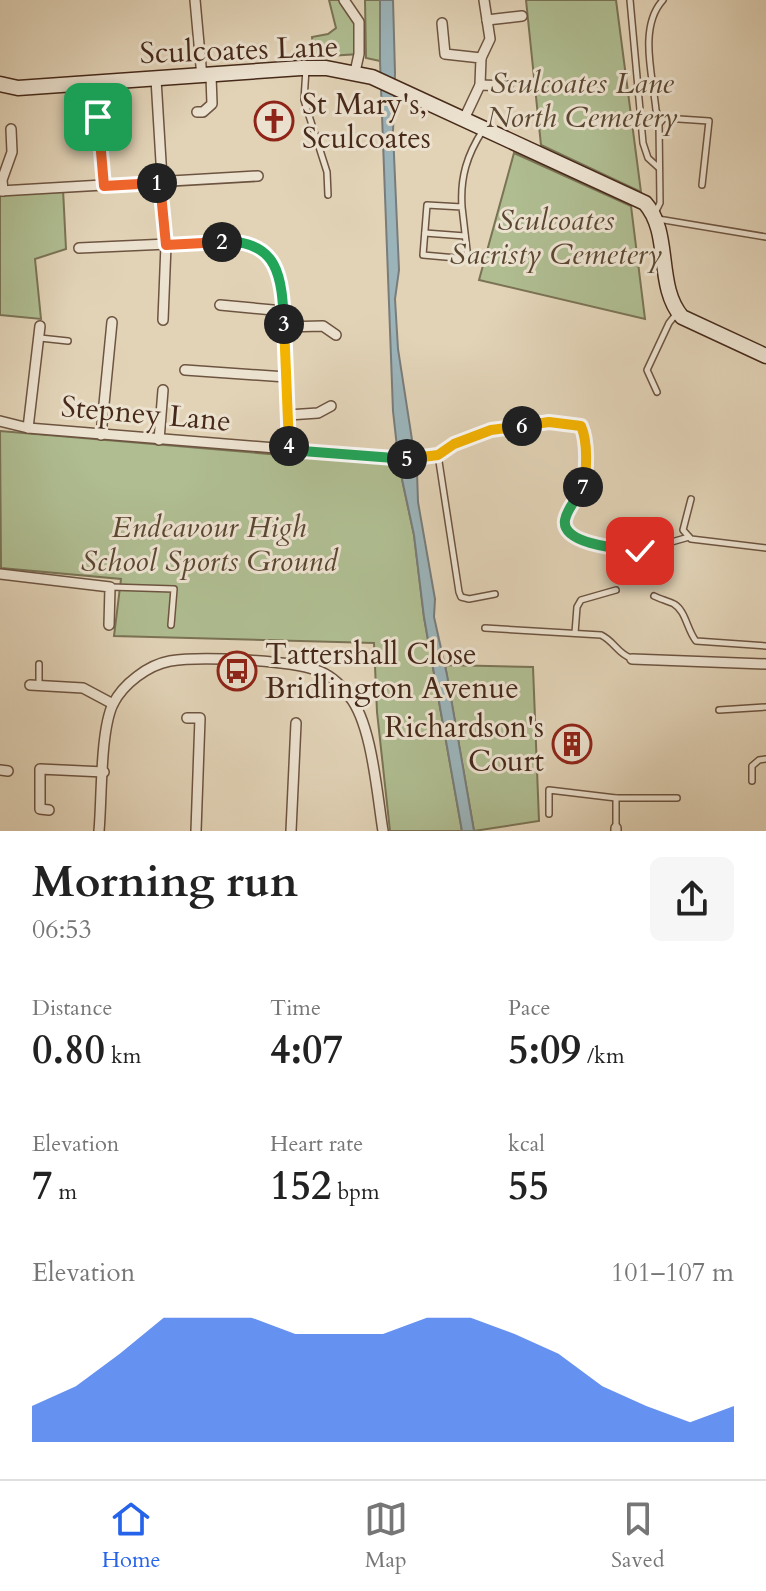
<!DOCTYPE html>
<html lang="en">
<head>
<meta charset="utf-8">
<style>
	body { margin:0; font-family:Cardo,serif; background:#f6f6f6; color:#222; height:100vh; display:flex; flex-direction:column; font-size:30px; white-space:nowrap }
	* { box-sizing:border-box; margin:0 }
	p { font-size:26px; color:#767676 }
	.icon { flex:none; width:44px; height:44px; fill:none; stroke:currentColor; stroke-width:2; stroke-linecap:round; stroke-linejoin:round }
	.map { position:relative; height:831px; overflow:hidden }
	.details { display:flex; flex-direction:column; background:#fff; flex:1 }
	.details>* { flex:none }
	.pin { position:absolute; display:grid; place-items:center; width:68px; height:68px; color:#fff; margin:-34px; border-radius:16px; box-shadow:0 4px 12px #0006 }
	.km { position:absolute; width:40px; height:40px; margin:-20px; border-radius:50%; background:#222; color:#fff; font-size:22px; line-height:40px; text-align:center }
	.round { display:grid; place-items:center; flex:none; width:84px; height:84px; border-radius:12px; background:#f6f6f6 }
	.head { display:flex; align-items:center; justify-content:space-between; height:136px; padding:0 32px }
	h1 { font-size:44px; font-weight:800; line-height:60px }
	.figures { display:grid; grid-template-columns:repeat(3,1fr); gap:12px; height:136px; padding:8px 32px }
	.figures div { display:grid; align-content:center }
	.figures b { font-size:40px; font-weight:800 }
	.figures small { font-size:22px; font-weight:400 }
	.figures p { font-size:22px }
	.chart { height:224px; padding:16px 32px }
	.chart p { display:flex; justify-content:space-between }
	.chart svg { width:100%; height:144px; margin-top:8px; fill:#2563eb; opacity:.7 }
	.menu { display:flex; justify-content:space-around; align-items:center; height:112px; border-top:2px solid #e0e0e0; background:#fff; font-size:22px; color:#767676 }
	.menu a { display:grid; justify-items:center; gap:4px }
	.menu .current { color:#2563eb }
	.map>svg:first-child { display:block }
	.green { fill:#afbd91; stroke:#7a7355; stroke-width:2 }
	.water { fill:#9bb4ba; stroke:#797c7a; stroke-width:2 }
	.lines { fill:none; stroke-linecap:round; stroke-linejoin:round }
	.lane-casing { stroke:#6d5440; stroke-width:8 }
	.street-casing { stroke:#6d5440; stroke-width:12 }
	.secondary-casing { stroke:#462919; stroke-width:17 }
	.lane { stroke:#ece2d0; stroke-width:5 }
	.street { stroke:#ece2d0; stroke-width:9 }
	.secondary { stroke:#ece2d0; stroke-width:14 }
	.split-1-casing { stroke:#fff; stroke-width:16 }
	.split-2-casing { stroke:#fff; stroke-width:16 }
	.split-3-casing { stroke:#fff; stroke-width:16 }
	.split-4-casing { stroke:#fff; stroke-width:16 }
	.split-5-casing { stroke:#fff; stroke-width:16 }
	.split-6-casing { stroke:#fff; stroke-width:16 }
	.split-7-casing { stroke:#fff; stroke-width:16 }
	.split-8-casing { stroke:#fff; stroke-width:16 }
	.split-1 { stroke:#f0652b; stroke-width:10 }
	.split-2 { stroke:#f0652b; stroke-width:10 }
	.split-3 { stroke:#22a559; stroke-width:10 }
	.split-4 { stroke:#f5b400; stroke-width:10 }
	.split-5 { stroke:#22a559; stroke-width:10 }
	.split-6 { stroke:#f5b400; stroke-width:10 }
	.split-7 { stroke:#f5b400; stroke-width:10 }
	.split-8 { stroke:#22a559; stroke-width:10 }
	.labels { text-anchor:middle; dominant-baseline:central; stroke-width:6; stroke-linejoin:round; paint-order:stroke }
	.street-label { font-size:30px; fill:#462919; stroke:#ece2d0 }
	.park-label { font-size:30px; font-style:italic; fill:#5b4731; stroke:#ece2d0 }
	.poi-label { font-size:30px; fill:#462919; stroke:#ece2d0; text-anchor:start }
</style>
</head>
<body>
<div class="map">
<svg width="766" height="831" viewBox="0 0 766 831">
	<rect width="100%" height="100%" fill="#e2d3b7"/>
	<filter id="stains"><feTurbulence type="fractalNoise" baseFrequency=".0025" numOctaves="4"/><feColorMatrix values="0 0 0 0 .2 0 0 0 0 .09 0 0 0 0 .02 0 0 0 .5 -.17"/></filter>
	<radialGradient id="worn" r=".72"><stop offset=".6" stop-color="#630" stop-opacity="0"/><stop offset="1" stop-color="#630" stop-opacity=".3"/></radialGradient>
	<!-- green -->
	<g class="green">
		<polygon points="329,0 348,0 354,12 359,54 314,57 312,37 328,34 336,28"/>
		<polygon points="365,0 380,0 380,61 366,58"/>
		<polygon points="526,0 616,0 641,192 541,145"/>
		<polygon points="514,153 631,206 645,319 479,280"/>
		<polygon points="63,189 66,249 35,259 41,319 0,315 0,193"/>
		<polygon points="0,431 399,465 414,535 424,617 462,831 390,831 377,712 374,643 114,636 121,579 1,568"/>
		<polygon points="445,665 533,667 539,821 474,831"/>
	</g>
	<!-- water -->
	<polygon class="water" points="380,0 393,0 395,73 393,132 399,270 395,299 398,349 417,472 418,502 435,599 434,617 447,675 474,831 462,831 424,617 414,535 399,465 393,411 380,61"/>
	<g class="lines">
		<defs>
			<g id="lane">
				<polyline points="630,0 643,143 648,158 659,168"/>
				<polyline points="306,69 304,100 327,172 328,195"/>
				<path d="M660 121 656 110C653 77 638 27 663 0"/>
				<path d="M462 207 468 259 423 255 427 205 462 207C460 177 467 155 483 130"/>
				<polyline points="655,213 660,203 659,124 664,118 709,121 702,185"/>
				<polyline points="658,219 766,237"/>
				<polyline points="425,233 465,236"/>
				<polyline points="40,338 68,341"/>
				<polyline points="657,392 647,370 669,323 677,313"/>
				<polyline points="438,455 459,592 461,597 469,599 495,594"/>
				<path d="M386 458C400 462 421 461 435 456 443 453 449 447 456 443 480 432 563 410 583 428L584 434V487L565 521V527L575 539 620 548 640 551 689 537"/>
				<polyline points="691,499 683,530 691,539 766,548"/>
				<polyline points="111,587 174,589 171,625"/>
				<path d="M654 596C660 599 668 601 674 604 686 611 687 630 696 641L766 646"/>
				<path d="M485 628 601 635C614 641 618 654 631 658"/>
				<polyline points="575,633 577,607 581,600 616,590"/>
				<polyline points="39,685 39,664"/>
				<polyline points="719,710 766,707"/>
				<polyline points="752,781 752,766 759,760 766,759"/>
				<polyline points="616,798 616,827"/>
				<polyline points="549,814 549,790 616,798 677,798"/>
			</g>
			<g id="street">
				<polyline points="195,0 202,77"/>
				<polyline points="344,0 359,22 359,54 355,72"/>
				<polyline points="487,20 522,16"/>
				<polyline points="442,23 445,54 481,58 480,85 464,119"/>
				<polyline points="481,58 490,39 484,0"/>
				<polyline points="156,79 166,245 163,320"/>
				<polyline points="480,85 508,86"/>
				<polyline points="197,112 203,112 212,104 211,76"/>
				<polyline points="98,117 104,186"/>
				<polyline points="0,191 258,176"/>
				<polyline points="3,191 2,180 12,152 11,129"/>
				<path d="M79 248 234 241C268 246 274 260 283 291L289 450"/>
				<polyline points="220,305 284,311"/>
				<polyline points="284,327 323,326 336,335"/>
				<polyline points="185,370 286,377"/>
				<polyline points="288,415 318,413 331,406"/>
				<polyline points="0,421 28,428 385,457"/>
				<polyline points="28,428 40,326"/>
				<polyline points="101,435 112,322"/>
				<polyline points="159,440 163,390"/>
				<polyline points="0,574 110,587 109,625"/>
				<polyline points="632,659 766,664"/>
				<polyline points="30,685 83,688 113,704"/>
				<polyline points="187,718 200,718 196,831"/>
				<polyline points="0,770 8,771"/>
				<polyline points="49,810 40,809 40,769 104,772"/>
				<path d="M99 831C102 799 100 731 113 704 123 684 148 665 170 661 200 656 288 660 316 670 329 674 341 685 349 696 372 723 377 795 383 831"/>
				<polyline points="291,831 296,723"/>
				<polyline points="616,831 616,828"/>
			</g>
			<path id="secondary" d="M0 84 18 88 301 68H326L372 77 645 203C672 233 655 286 682 317L766 356"/>
		</defs>
		<!-- lane casing -->
		<use href="#lane" class="lane-casing"/>
		<!-- street casing -->
		<use href="#street" class="street-casing"/>
		<!-- secondary casing -->
		<use href="#secondary" class="secondary-casing"/>
		<!-- lane -->
		<use href="#lane" class="lane"/>
		<!-- street -->
		<use href="#street" class="street"/>
		<!-- secondary -->
		<use href="#secondary" class="secondary"/>
	</g>
	<g class="lines">
		<defs>
			<polyline id="split-1" points="98,117 104,186 157,183"/>
			<polyline id="split-2" points="157,183 160,183 166,245 222,242"/>
			<path id="split-3" d="M222 242C279 239 282 278 284 324"/>
			<polyline id="split-4" points="284,324 289,446"/>
			<polyline id="split-5" points="289,446 289,450 407,459"/>
			<polyline id="split-6" points="407,459 438,455 454,444 491,430 522,426"/>
			<path id="split-7" d="M522 426 549 422 581 426C588 442 587 470 583 487"/>
			<path id="split-8" d="M583 487C578 498 567 508 565 520 561 545 623 549 640 551"/>
		</defs>
		<!-- split-1 casing -->
		<use href="#split-1" class="split-1-casing"/>
		<!-- split-2 casing -->
		<use href="#split-2" class="split-2-casing"/>
		<!-- split-3 casing -->
		<use href="#split-3" class="split-3-casing"/>
		<!-- split-4 casing -->
		<use href="#split-4" class="split-4-casing"/>
		<!-- split-5 casing -->
		<use href="#split-5" class="split-5-casing"/>
		<!-- split-6 casing -->
		<use href="#split-6" class="split-6-casing"/>
		<!-- split-7 casing -->
		<use href="#split-7" class="split-7-casing"/>
		<!-- split-8 casing -->
		<use href="#split-8" class="split-8-casing"/>
		<!-- split-1 -->
		<use href="#split-1" class="split-1"/>
		<!-- split-2 -->
		<use href="#split-2" class="split-2"/>
		<!-- split-3 -->
		<use href="#split-3" class="split-3"/>
		<!-- split-4 -->
		<use href="#split-4" class="split-4"/>
		<!-- split-5 -->
		<use href="#split-5" class="split-5"/>
		<!-- split-6 -->
		<use href="#split-6" class="split-6"/>
		<!-- split-7 -->
		<use href="#split-7" class="split-7"/>
		<!-- split-8 -->
		<use href="#split-8" class="split-8"/>
	</g>
	<!-- icons -->
	<defs>
		<symbol id="church-ring" viewBox="-11 -11 22 22"><circle r="9.5" fill="#ece2d0" stroke="#8f2418" stroke-width="1.5"/><path d="M-1.2-6h2.4v3.5h3.3v2.4h-3.3V6h-2.4V-.1h-3.3v-2.4h3.3Z" fill="#8f2418"/></symbol>
		<symbol id="bus-ring" viewBox="-11 -11 22 22"><circle r="9.5" fill="#ece2d0" stroke="#8f2418" stroke-width="1.5"/><path d="M-5-6H5V4H4V6H2V4H-2V6H-4V4H-5ZM-3.5-4V0h7V-4ZM-3.5 1.2v1.5H-2V1.2ZM2 1.2v1.5H3.5V1.2Z" fill="#8f2418"/></symbol>
		<symbol id="building-ring" viewBox="-11 -11 22 22"><circle r="9.5" fill="#ece2d0" stroke="#8f2418" stroke-width="1.5"/><path d="M-4-6H4V6H1V3H-1V6H-4ZM-2.5-4.3h1.7v1.8h-1.7ZM.8-4.3h1.7v1.8H.8ZM-2.5-1h1.7V.8h-1.7ZM.8-1h1.7V.8H.8Z" fill="#8f2418"/></symbol>
	</defs>
	<g fill-rule="evenodd">
		<use href="#church-ring" x="252" y="99" width="44" height="44"/>
		<use href="#bus-ring" x="215" y="649" width="44" height="44"/>
		<use href="#building-ring" x="550" y="722" width="44" height="44"/>
	</g>
	<g class="labels">
		<!-- street labels -->
		<g class="street-label">
			<text transform="translate(239 50) rotate(-2)">Sculcoates Lane</text>
			<text transform="translate(146 414) rotate(5)">Stepney Lane</text>
		</g>
		<!-- park labels -->
		<g class="park-label">
			<text x="582" y="83">Sculcoates Lane<tspan x="582" dy="34">North Cemetery</tspan></text>
			<text x="556" y="220">Sculcoates<tspan x="556" dy="34">Sacristy Cemetery</tspan></text>
			<text x="209" y="527">Endeavour High<tspan x="209" dy="34">School Sports Ground</tspan></text>
		</g>
		<!-- poi labels -->
		<g class="poi-label">
			<text x="302" y="104">St Mary's,<tspan x="302" dy="34">Sculcoates</tspan></text>
			<text x="265" y="654">Tattershall Close<tspan x="265" dy="34">Bridlington Avenue</tspan></text>
			<text x="544" y="727" text-anchor="end">Richardson's<tspan x="544" dy="34">Court</tspan></text>
		</g>
	</g>
	<rect width="100%" height="100%" filter="url(#stains)"/>
	<rect width="100%" height="100%" fill="url(#worn)"/>
</svg>
<div class="pin" style="left:98px;top:117px;background:#1e9e55"><svg class="icon" aria-label="arrive" viewBox="0 0 24 24"><path d="M6 21V4h12l-3 4 3 4H6"/></svg></div>
<div class="pin" style="left:640px;top:551px;background:#d93025"><svg class="icon" aria-label="check" viewBox="0 0 24 24"><path d="M5 12l5 5 9-10"/></svg></div>
<b class="km" style="left:157px;top:183px">1</b>
<b class="km" style="left:222px;top:242px">2</b>
<b class="km" style="left:284px;top:324px">3</b>
<b class="km" style="left:289px;top:446px">4</b>
<b class="km" style="left:407px;top:459px">5</b>
<b class="km" style="left:522px;top:426px">6</b>
<b class="km" style="left:583px;top:487px">7</b>
</div>
<section class="details">
<div class="head"><div><h1>Morning run</h1><p>06:53</p></div><a class="round"><svg class="icon" aria-label="share" viewBox="0 0 24 24"><path d="M12 15V3M7 8l5-5 5 5M5 13v7h14v-7"/></svg></a></div>
<div class="figures">
<div><p>Distance</p><b>0.80<small> km</small></b></div>
<div><p>Time</p><b>4:07</b></div>
<div><p>Pace</p><b>5:09<small> /km</small></b></div>
</div>
<div class="figures">
<div><p>Elevation</p><b>7<small> m</small></b></div>
<div><p>Heart rate</p><b>152<small> bpm</small></b></div>
<div><p>kcal</p><b>55</b></div>
</div>
<div class="chart"><p><span>Elevation</span>101–107 m</p>
<svg viewBox="0 0 160 44" preserveAspectRatio="none"><path d="M0 44V33L10 27L20 17L30 6L40 6L50 6L60 11L70 11L80 11L90 6L100 6L110 11L120 17L130 27L140 33L150 38L160 33V44z"/></svg>
</div>
</section>
<nav class="menu">
<a class="current"><svg class="icon" aria-label="home" viewBox="0 0 24 24"><path d="M3 11l9-7 9 7M6 9v11h12V9"/></svg>Home</a>
<a><svg class="icon" aria-label="map" viewBox="0 0 24 24"><path d="M3 6l6-2 6 2 6-2v14l-6 2-6-2-6 2zM9 4v14M15 6v14"/></svg>Map</a>
<a><svg class="icon" aria-label="saved" viewBox="0 0 24 24"><path d="M7 4h10v16l-5-4-5 4z"/></svg>Saved</a>
</nav>
</body>
</html>
